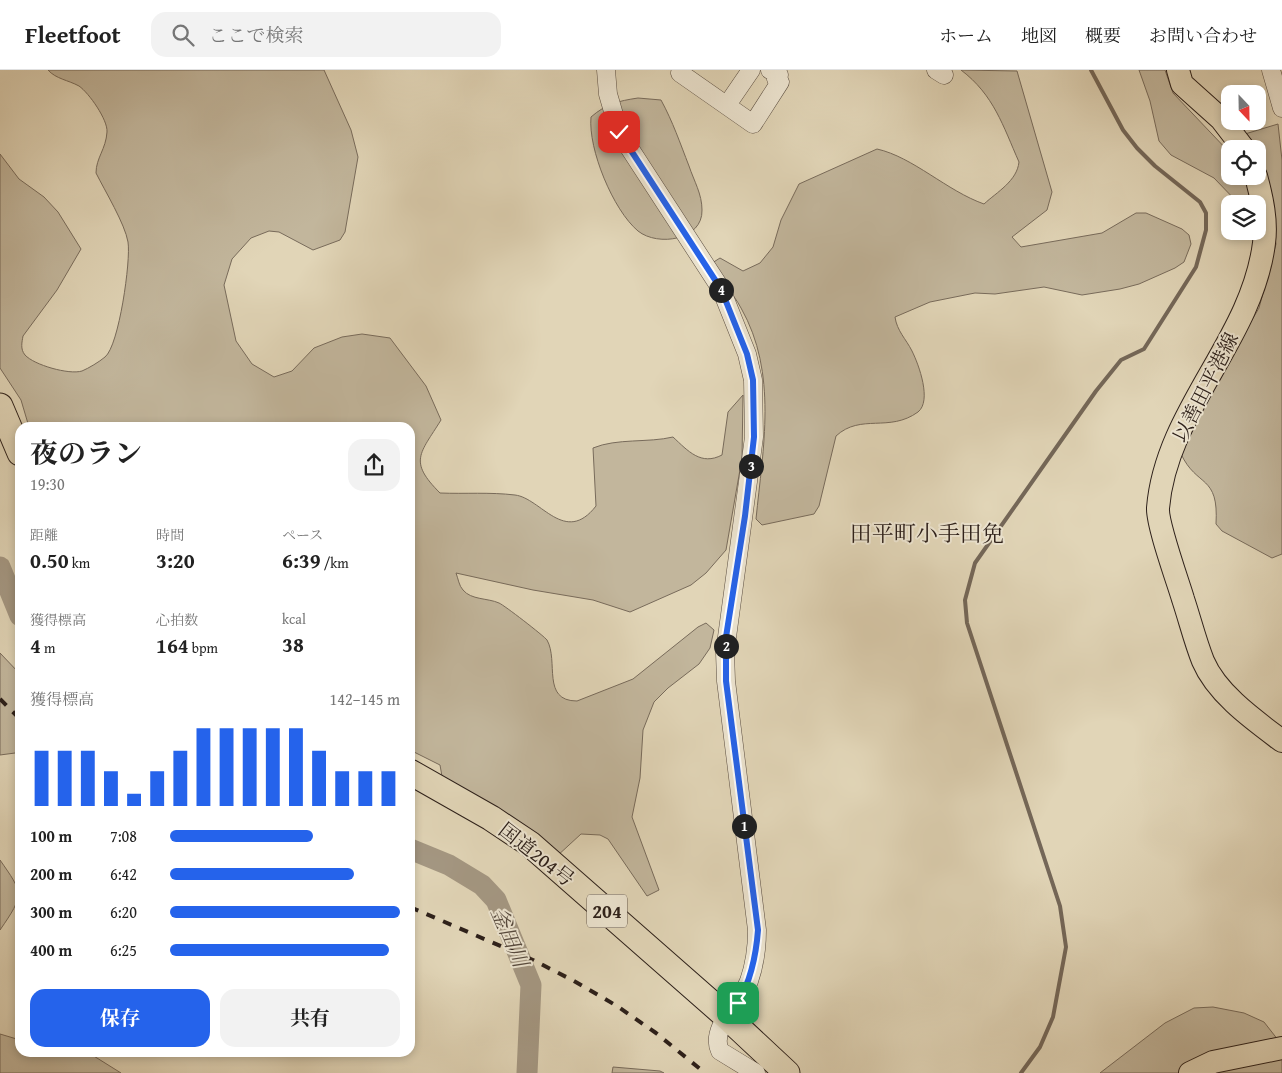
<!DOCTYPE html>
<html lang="ja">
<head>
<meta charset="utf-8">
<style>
	body { margin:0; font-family:"Gentium Book Plus","Noto Serif JP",serif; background:#f2f2f2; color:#222; height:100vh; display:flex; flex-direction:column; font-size:19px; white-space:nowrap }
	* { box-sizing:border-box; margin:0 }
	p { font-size:16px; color:#767676 }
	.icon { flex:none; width:28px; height:28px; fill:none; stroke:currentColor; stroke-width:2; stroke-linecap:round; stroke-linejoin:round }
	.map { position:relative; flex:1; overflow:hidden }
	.drawer { position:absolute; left:15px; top:352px; width:400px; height:635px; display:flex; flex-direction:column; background:#fff; border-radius:15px; box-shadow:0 2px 8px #0003 }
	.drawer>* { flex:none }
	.needle { width:32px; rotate:158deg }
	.buttons { position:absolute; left:1221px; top:15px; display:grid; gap:10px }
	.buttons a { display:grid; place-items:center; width:45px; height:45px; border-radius:10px; background:#fff; box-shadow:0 2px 8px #0003; font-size:25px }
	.pin { position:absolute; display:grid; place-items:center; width:42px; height:42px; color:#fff; margin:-21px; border-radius:10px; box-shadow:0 2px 8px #0006 }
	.km { position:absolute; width:25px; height:25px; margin:-12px; border-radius:50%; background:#222; color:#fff; font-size:14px; line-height:25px; text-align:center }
	.round { display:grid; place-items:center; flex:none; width:52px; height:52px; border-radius:15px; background:#f2f2f2 }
	.summary { display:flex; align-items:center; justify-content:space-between; height:85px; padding:0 15px }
	h1 { font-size:28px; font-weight:700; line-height:38px }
	.figures { display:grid; grid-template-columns:repeat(3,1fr); gap:8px; height:85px; padding:5px 15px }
	.figures div { display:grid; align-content:center }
	.figures b { font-size:21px; font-weight:700 }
	.figures small { font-size:14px; font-weight:400 }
	.figures p { font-size:14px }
	.chart { height:140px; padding:10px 15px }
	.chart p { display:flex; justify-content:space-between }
	.chart svg { width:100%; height:90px; margin-top:5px; stroke:#2563eb; stroke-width:6 }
	.primary-button { display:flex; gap:10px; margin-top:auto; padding:10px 15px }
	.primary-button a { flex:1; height:58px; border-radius:15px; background:#2563eb; color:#fff; font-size:20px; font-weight:700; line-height:58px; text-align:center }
	.primary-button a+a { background:#f2f2f2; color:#222 }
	ul { padding:0 15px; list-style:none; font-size:16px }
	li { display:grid; grid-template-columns:80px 60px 1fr; align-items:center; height:38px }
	li i { height:12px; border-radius:6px; background:#2563eb }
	header { display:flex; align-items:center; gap:30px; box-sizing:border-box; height:70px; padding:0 25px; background:#fff; border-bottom:1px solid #e0e0e0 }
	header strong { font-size:24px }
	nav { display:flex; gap:28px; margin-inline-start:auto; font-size:18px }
	.search { width:350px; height:45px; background:#f2f2f2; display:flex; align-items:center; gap:12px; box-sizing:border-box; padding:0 18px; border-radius:15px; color:#767676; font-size:19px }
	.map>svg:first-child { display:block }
	.green { fill:#c2b69c; stroke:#786b5b }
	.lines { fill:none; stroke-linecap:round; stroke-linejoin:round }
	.stream { stroke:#746758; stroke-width:4 }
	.river { stroke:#a49782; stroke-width:21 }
	.minor-casing { stroke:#5a4d41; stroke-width:19 }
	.major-casing { stroke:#2d201a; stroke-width:24 }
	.highway-casing { stroke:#2d201a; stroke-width:27 }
	.minor { stroke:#ece4d0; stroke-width:18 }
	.major { stroke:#e1d5b7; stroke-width:22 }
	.highway { stroke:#e1d5b7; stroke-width:25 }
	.rail { stroke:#2d201a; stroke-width:4; stroke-dasharray:9 9; stroke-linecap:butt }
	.route-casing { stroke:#fff; stroke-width:10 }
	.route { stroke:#2563eb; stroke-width:6 }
	.labels { text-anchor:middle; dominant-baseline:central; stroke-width:4; stroke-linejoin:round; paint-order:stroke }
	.shield { fill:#ece4d0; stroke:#665b51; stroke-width:1 }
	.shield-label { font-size:19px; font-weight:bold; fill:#2d201a }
	.street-label { font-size:20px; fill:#2d201a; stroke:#ece4d0 }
	.water-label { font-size:21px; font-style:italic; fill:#574a3e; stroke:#ece4d0 }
	.quarter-label { font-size:22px; fill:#2d201a; stroke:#ece4d0 }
</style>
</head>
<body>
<header>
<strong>Fleetfoot</strong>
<div class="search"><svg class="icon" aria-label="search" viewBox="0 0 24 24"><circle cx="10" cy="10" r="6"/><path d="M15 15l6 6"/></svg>ここで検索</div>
<nav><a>ホーム</a><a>地図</a><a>概要</a><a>お問い合わせ</a></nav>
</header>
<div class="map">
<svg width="1282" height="1003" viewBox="0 0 1282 1003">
	<rect width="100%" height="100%" fill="#e1d5b7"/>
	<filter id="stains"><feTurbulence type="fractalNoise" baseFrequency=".004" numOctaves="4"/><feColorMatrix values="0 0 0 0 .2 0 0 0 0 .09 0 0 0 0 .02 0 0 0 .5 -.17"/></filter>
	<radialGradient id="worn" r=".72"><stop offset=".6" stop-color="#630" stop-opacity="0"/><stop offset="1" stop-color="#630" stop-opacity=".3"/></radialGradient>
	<!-- green -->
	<g class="green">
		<path d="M48 0H324L351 60 358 87 345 162 340 170 313 180 279 162 269 161 251 168 232 189 224 215 236 271 252 294 274 307 292 301 314 278 342 267 362 264 390 268 426 316 441 350C420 384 408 391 440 423 465 424 490 422 515 425 541 428 565 476 596 436L593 378C617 368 648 373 673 367 688 381 701 396 722 385L728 342 743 325 742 388 726 480 706 503 691 515 630 542 593 530 533 520 456 503C458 508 459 516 463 520 471 530 488 528 499 533 504 535 544 566 547 570 559 591 541 631 577 631L633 609 698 557 706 553 714 560 710 578 699 594 668 618 654 632 643 660 640 708 632 747 659 820 647 826 608 769 600 765 581 764 556 787 443 712 440 695 410 680V358L29 357 21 330 0 298V84L19 109 44 127 58 142 81 179 57 220 23 266C22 272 20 279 25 285 34 295 69 305 82 301 89 298 99 292 105 287 119 276 131 190 128 172 125 154 105 121 96 103 96 88 106 79 107 62 108 50 89 23 79 16 68 10 56 9 48 0Z"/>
		<path d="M961 0 1017 1 1052 122 1047 140 1012 167 1021 177 1102 163 1136 143H1146L1182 159 1189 165 1191 174 1184 192 1175 198 1139 214 1120 219 1082 225 1044 217 995 224 975 223 930 232 895 247C897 261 906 269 912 281 919 295 932 331 918 342 889 363 861 343 836 366L819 436 814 444 762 455 756 449C763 378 778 303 741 238 733 223 720 209 709 195L720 188 743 201 760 193 773 177 781 150 799 114 877 79C913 87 947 121 984 134 997 122 1017 111 1019 92 1003 56 994 25 961 0Z"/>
		<polygon points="1139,0 1165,0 1173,23 1230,83 1230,106 1246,106 1253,134 1239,134 1214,108 1171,85 1159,71 1150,31"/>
		<path d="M638 28 661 30C673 52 680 73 689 96 694 111 702 124 702 140 703 170 658 177 638 161 613 140 588 79 591 47 606 34 618 31 638 28Z"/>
		<path d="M1278 54 1282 90V484L1272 488 1222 461 1216 454C1219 404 1197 418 1181 384L1221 302 1259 238 1276 174 1267 120 1258 96V79H1250L1245 64Z"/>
		<polygon points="0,583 20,604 20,686 15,683 0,685"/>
		<path d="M0 790C23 823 25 824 0 860Z"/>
		<polygon points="1213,937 1244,943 1264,952 1282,975 1282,1003 1100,1003 1165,953 1194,938"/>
		<polygon points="0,964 20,970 20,982 89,983 121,1003 0,1003"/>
		<polygon points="613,997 660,1001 664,1003 612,1003"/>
	</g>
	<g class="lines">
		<!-- stream -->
		<polyline class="stream" points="1021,1003 1040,977 1053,947 1066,877 1060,836 967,553 965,530 975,493 1096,321 1121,290 1144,279 1196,197 1206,160 1206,143 1200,132 1155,96 1137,78 1123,60 1091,0"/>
		<!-- river -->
		<g class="river">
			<polyline points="0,497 20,546"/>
			<polyline points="410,779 449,795 482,815 496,830 531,915 527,1003"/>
		</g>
		<defs>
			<g id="minor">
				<path d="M606 0 608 24 619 62 721 219 747 284 753 310 754 367 725 582 726 611 757 860C757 877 755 894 749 911 741 932 709 958 720 981L756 1003"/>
				<polyline points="936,0 944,5"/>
				<polyline points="1271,0 1282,38"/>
				<polyline points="680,3 753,54 780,12 776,9 779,5 770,0"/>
				<polyline points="727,35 751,0"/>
			</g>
			<g id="major">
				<polyline points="1178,0 1182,14 1221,49 1244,79"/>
				<path d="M1256 106C1262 128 1267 151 1264 173 1252 270 1166 340 1158 438 1157 454 1178 512 1183 529 1190 550 1195 571 1203 591 1217 624 1254 650 1282 671"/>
				<polyline points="1190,1003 1213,992 1282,978"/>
			</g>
			<g id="highway">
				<polyline points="0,336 20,383"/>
				<polyline points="410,702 491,748 530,774 727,947 787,1003"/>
			</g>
		</defs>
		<!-- minor casing -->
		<use href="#minor" class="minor-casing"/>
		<!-- major casing -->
		<use href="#major" class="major-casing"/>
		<!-- highway casing -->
		<use href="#highway" class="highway-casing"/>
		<!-- minor -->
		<use href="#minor" class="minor"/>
		<!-- major -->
		<use href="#major" class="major"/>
		<!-- highway -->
		<use href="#highway" class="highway"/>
		<!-- rail -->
		<g class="rail">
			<polyline points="0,629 20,649"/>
			<polyline points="410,837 533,890 574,911 617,936 656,963 705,1003"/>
		</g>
	</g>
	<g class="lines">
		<defs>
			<path id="route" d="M619 62 721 219 747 284 753 310 754 367 745 446 726 567V611L758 860C756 887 751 910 738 933"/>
		</defs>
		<!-- route casing -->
		<use href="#route" class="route-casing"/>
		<!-- route -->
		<use href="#route" class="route"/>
	</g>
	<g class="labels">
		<!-- shield labels -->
		<rect class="shield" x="587" y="824.5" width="40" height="33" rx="4"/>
		<g class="shield-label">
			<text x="607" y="841">204</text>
		</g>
		<!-- street labels -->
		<g class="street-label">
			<text transform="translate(1205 317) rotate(-63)">以善田平港線</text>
			<text transform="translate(537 784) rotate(38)">国道204号</text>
		</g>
		<!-- water labels -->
		<g class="water-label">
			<text transform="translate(510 867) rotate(67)">釜田川</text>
		</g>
		<!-- quarter labels -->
		<g class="quarter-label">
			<text x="927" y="463">田平町小手田免</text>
		</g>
	</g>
	<rect width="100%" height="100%" filter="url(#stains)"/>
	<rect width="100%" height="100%" fill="url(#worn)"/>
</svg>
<div class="buttons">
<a><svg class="needle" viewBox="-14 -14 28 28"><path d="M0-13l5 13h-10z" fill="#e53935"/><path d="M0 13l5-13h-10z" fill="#767676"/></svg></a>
<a><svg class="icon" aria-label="locate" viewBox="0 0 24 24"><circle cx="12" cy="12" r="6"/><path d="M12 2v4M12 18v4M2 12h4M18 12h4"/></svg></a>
<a><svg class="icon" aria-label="layers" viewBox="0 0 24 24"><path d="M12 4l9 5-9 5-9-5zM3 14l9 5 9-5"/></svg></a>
</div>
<div class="pin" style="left:738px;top:933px;background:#1e9e55"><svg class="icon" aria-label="arrive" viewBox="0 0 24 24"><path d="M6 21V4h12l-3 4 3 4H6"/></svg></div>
<div class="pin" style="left:619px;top:62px;background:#d93025"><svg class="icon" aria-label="check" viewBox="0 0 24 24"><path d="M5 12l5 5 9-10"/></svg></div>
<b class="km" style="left:744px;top:756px">1</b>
<b class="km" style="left:726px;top:576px">2</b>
<b class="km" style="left:751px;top:396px">3</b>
<b class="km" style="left:721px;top:220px">4</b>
<section class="drawer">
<div class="summary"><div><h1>夜のラン</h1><p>19:30</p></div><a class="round"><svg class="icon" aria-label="share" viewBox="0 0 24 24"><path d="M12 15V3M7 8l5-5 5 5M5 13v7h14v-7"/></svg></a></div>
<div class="figures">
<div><p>距離</p><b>0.50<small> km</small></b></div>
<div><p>時間</p><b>3:20</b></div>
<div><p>ペース</p><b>6:39<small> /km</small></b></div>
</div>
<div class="figures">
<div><p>獲得標高</p><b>4<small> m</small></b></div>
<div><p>心拍数</p><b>164<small> bpm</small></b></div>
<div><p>kcal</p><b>38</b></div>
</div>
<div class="chart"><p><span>獲得標高</span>142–145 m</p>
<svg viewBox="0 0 160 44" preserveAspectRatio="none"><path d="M5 44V17M15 44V17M25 44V17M35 44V27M45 44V38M55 44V27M65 44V17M75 44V6M85 44V6M95 44V6M105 44V6M115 44V6M125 44V17M135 44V27M145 44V27M155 44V27"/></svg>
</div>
<ul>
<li><b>100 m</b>7:08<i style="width:62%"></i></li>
<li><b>200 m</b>6:42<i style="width:80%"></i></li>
<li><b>300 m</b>6:20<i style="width:100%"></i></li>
<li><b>400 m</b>6:25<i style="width:95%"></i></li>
</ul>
<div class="primary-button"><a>保存</a><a>共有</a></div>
</section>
</div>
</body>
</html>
